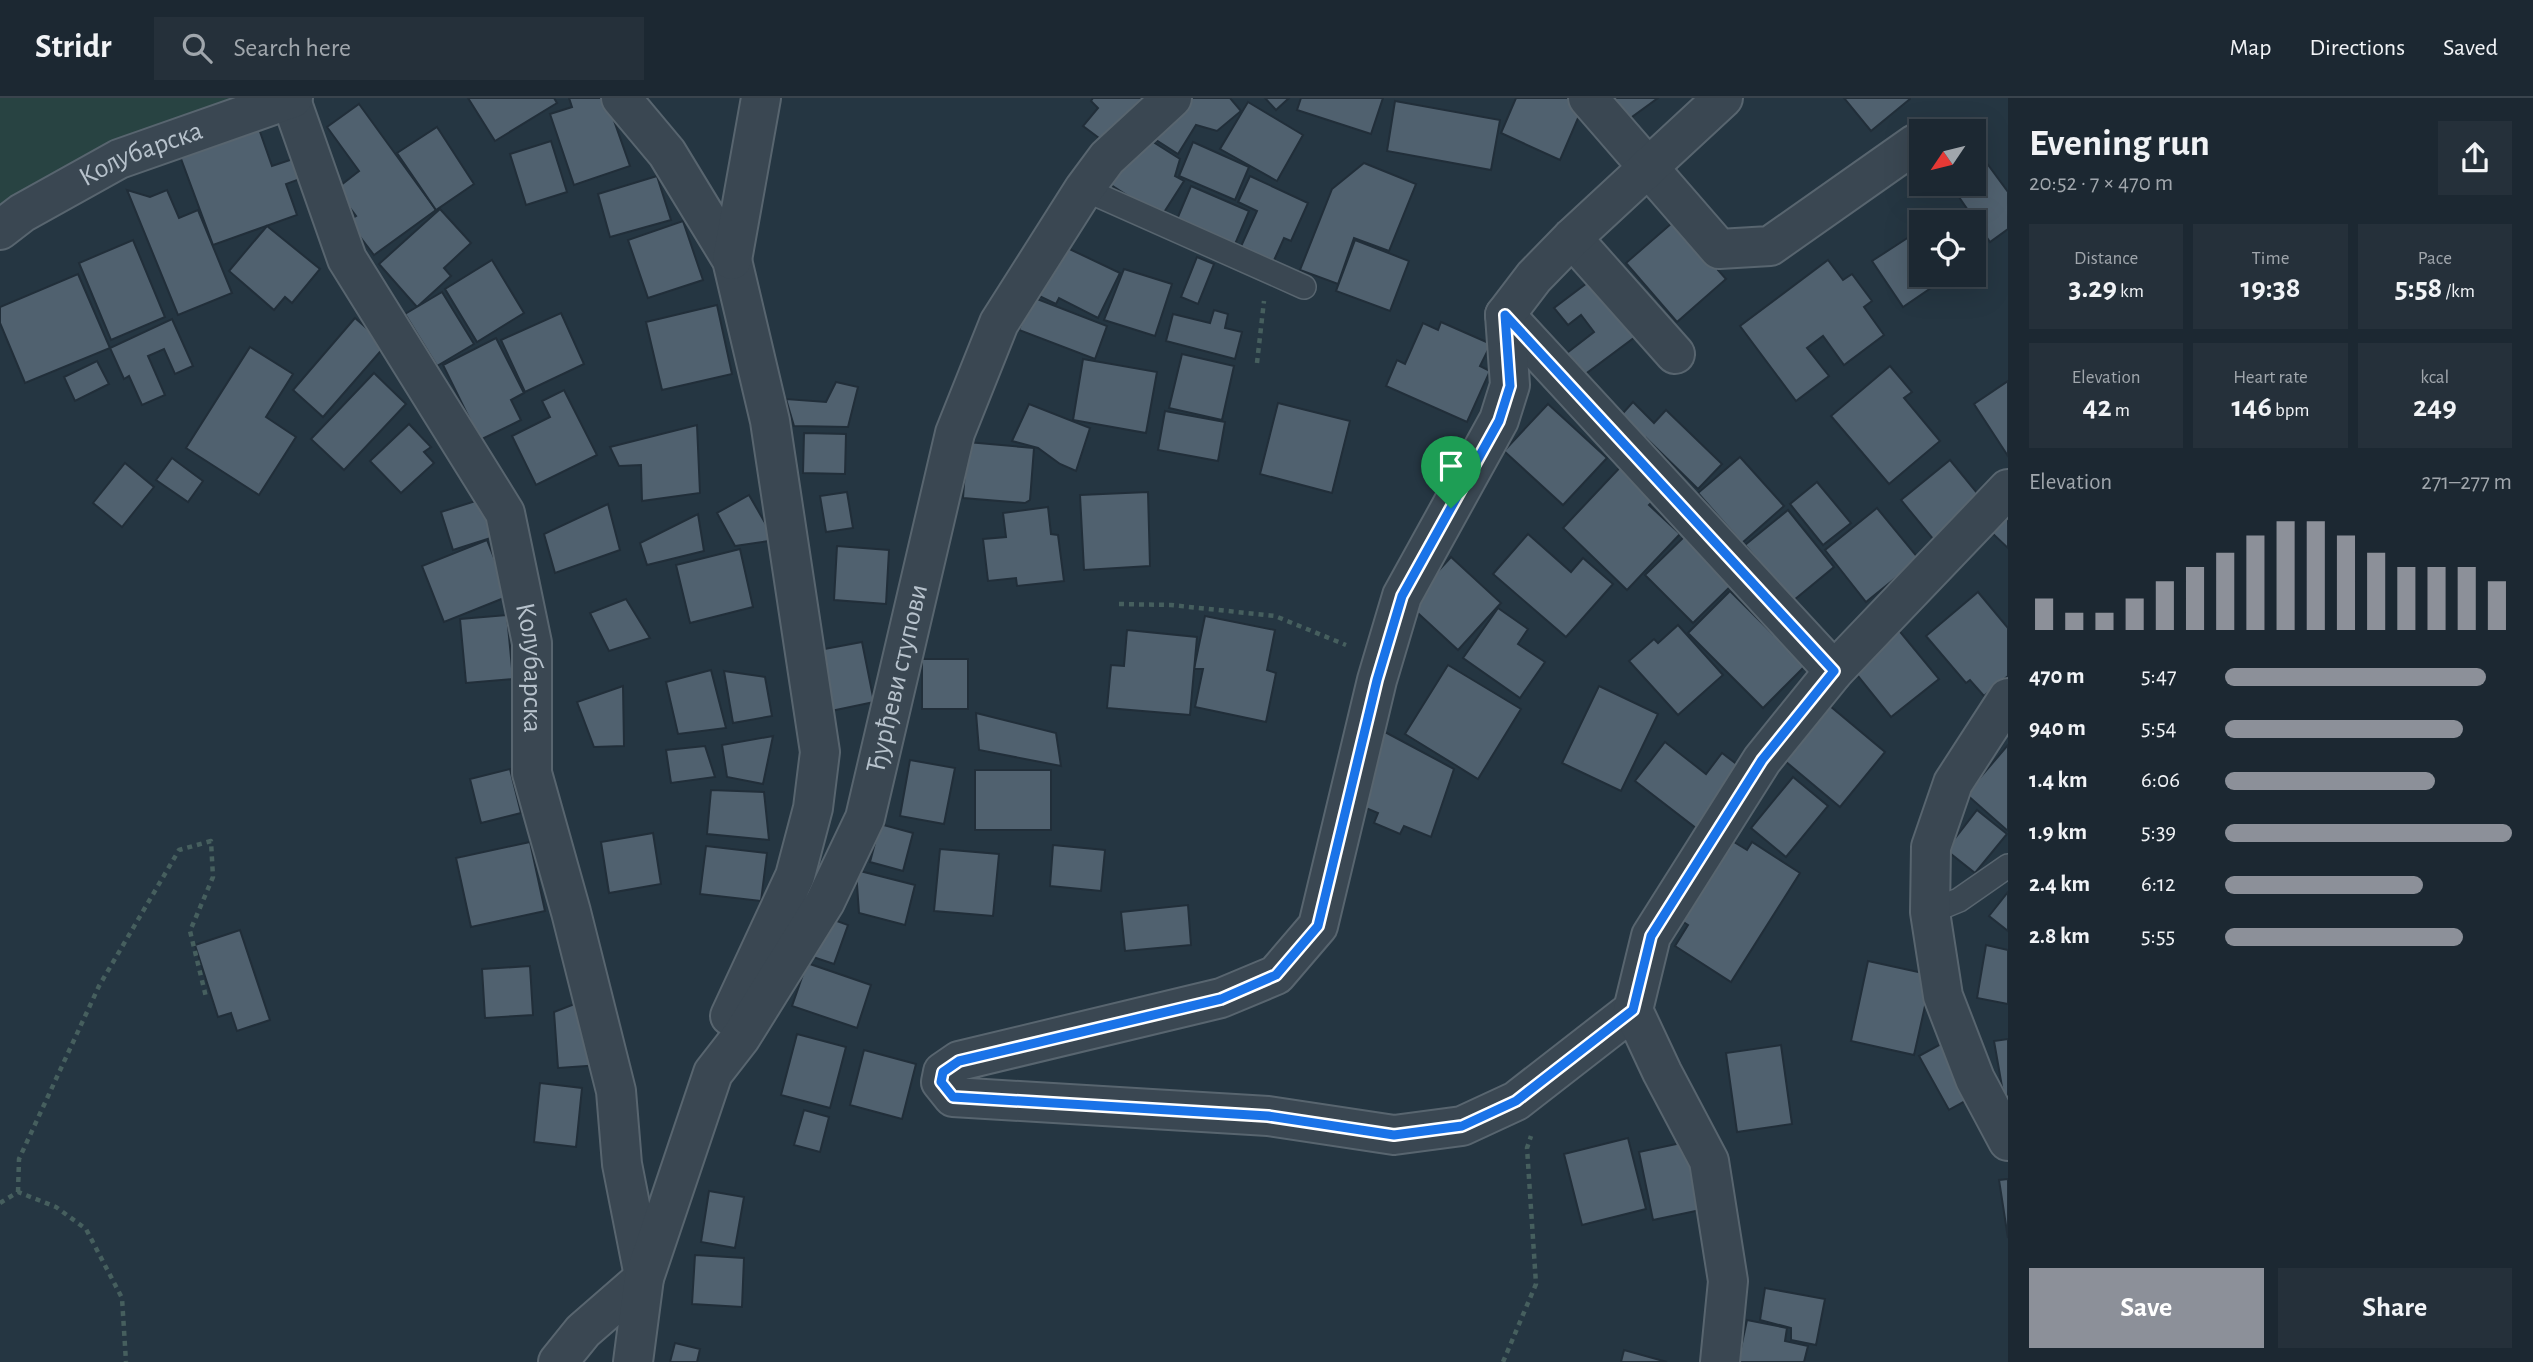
<!DOCTYPE html>
<html lang="en">
<head>
<meta charset="utf-8">
<style>
	body { margin:0; font-family:"Alegreya Sans",sans-serif; background:#25303a; color:#f1f3f6; height:100vh; display:flex; flex-direction:column; font-size:26px; white-space:nowrap }
	* { box-sizing:border-box; margin:0 }
	p { font-size:23px; color:#a0a6ac }
	.icon { flex:none; width:38px; height:38px; fill:none; stroke:currentColor; stroke-width:2; stroke-linecap:round; stroke-linejoin:round }
	.map { position:relative; flex:1; overflow:hidden }
	.drawer { display:flex; flex-direction:column; background:#1c2832; width:525px }
	.drawer>* { flex:none }
	.needle { width:46px; rotate:235deg }
	.buttons { position:absolute; left:1909px; top:21px; display:grid; gap:14px }
	.buttons a { display:grid; place-items:center; width:77px; height:77px; border-radius:0px; background:#1c2832; box-shadow:0 7px 28px #0002,0 0 0 2px #3a444d; font-size:35px }
	.pin { position:absolute; display:grid; place-items:center; width:60px; height:60px; color:#fff; margin:-72px -30px; border-radius:50% 50% 50% 0; rotate:-45deg; box-shadow:0 0 7px #0007 }
	.pin .icon { rotate:45deg }
	.round { display:grid; place-items:center; flex:none; width:74px; height:74px; border-radius:0px; background:#25303a }
	.headline { display:flex; align-items:center; justify-content:space-between; height:119px; padding:0 21px }
	h1 { font-size:38px; font-weight:600; line-height:52px }
	.metrics { display:grid; grid-template-columns:repeat(3,1fr); gap:10px; height:119px; padding:7px 21px }
	.metrics div { display:grid; align-content:center; border-radius:0px; background:#25303a; text-align:center }
	.metrics b { font-size:30px; font-weight:600 }
	.metrics small { font-size:19px; font-weight:400 }
	.metrics p { font-size:19px }
	.chart { height:196px; padding:14px 21px }
	.chart p { display:flex; justify-content:space-between }
	.chart svg { width:100%; height:126px; margin-top:7px; stroke:#8c9099; stroke-width:6 }
	.action { display:flex; gap:14px; margin-top:auto; padding:14px 21px }
	.action a { flex:1; height:80px; border-radius:0px; background:#8c9099; color:#fff; font-size:28px; font-weight:600; line-height:80px; text-align:center }
	.action a+a { background:#25303a; color:#f1f3f6 }
	ul { padding:0 21px; list-style:none; font-size:23px }
	li { display:grid; grid-template-columns:112px 84px 1fr; align-items:center; height:52px }
	li i { height:18px; border-radius:9px; background:#8c9099 }
	header { display:flex; align-items:center; gap:42px; box-sizing:border-box; height:98px; padding:0 35px; background:#1c2832; border-bottom:2px solid #3a444d }
	header strong { font-size:33px }
	nav { display:flex; gap:38px; margin-inline-start:auto; font-size:24px }
	.search { width:490px; height:63px; background:#25303a; display:flex; align-items:center; gap:18px; box-sizing:border-box; padding:0 24px; border-radius:0px; color:#a0a6ac; font-size:26px }
	main { display:flex; flex:1; min-height:0 }
	.map>svg:first-child { display:block }
	.green { fill:#284342 }
	.building { fill:#50616f; stroke:#212e39; stroke-width:2 }
	.lines { fill:none; stroke-linecap:round; stroke-linejoin:round }
	.service-casing { stroke:#58656f; stroke-width:26 }
	.minor-casing { stroke:#58656f; stroke-width:42 }
	.path { stroke:#465f5e; stroke-width:4.5; stroke-dasharray:5 5; stroke-linecap:butt }
	.service { stroke:#3a4752; stroke-width:23 }
	.minor { stroke:#3a4752; stroke-width:38 }
	.route-casing { stroke:#fff; stroke-width:14 }
	.route { stroke:#1a73e8; stroke-width:9 }
	.labels { text-anchor:middle; dominant-baseline:central; stroke-width:5; stroke-linejoin:round; paint-order:stroke }
	.street-label { font-size:28px; fill:#b7c2cc; stroke:#1f2c37 }
</style>
</head>
<body>
<header>
<strong>Stridr</strong>
<div class="search"><svg class="icon" aria-label="search" viewBox="0 0 24 24"><circle cx="10" cy="10" r="6"/><path d="M15 15l6 6"/></svg>Search here</div>
<nav><a>Map</a><a>Directions</a><a>Saved</a></nav>
</header>
<main>
<div class="map">
<svg width="2008" height="1264" viewBox="0 0 2008 1264">
	<rect width="100%" height="100%" fill="#253642"/>
	<!-- green -->
	<polygon class="green" points="0,0 256,0 0,150"/>
	<!-- building -->
	<g class="building">
		<polygon points="468,0 554,0 557,5 495,43"/>
		<polygon points="569,0 606,0 630,68 574,87 550,16 572,9"/>
		<polygon points="1093,0 1148,0 1107,46 1083,28 1098,10 1091,3"/>
		<polygon points="1177,0 1230,0 1241,13 1217,33 1196,27 1178,56 1142,33"/>
		<polygon points="1265,0 1289,0 1276,12"/>
		<polygon points="1301,0 1383,0 1371,36 1297,12"/>
		<polygon points="1516,0 1578,0 1585,4 1560,62 1501,35"/>
		<polygon points="1607,0 1658,0 1625,24"/>
		<polygon points="1844,0 1910,0 1910,1 1871,33"/>
		<polygon points="1395,3 1500,22 1491,72 1387,53"/>
		<polygon points="1248,4 1303,37 1277,83 1220,51"/>
		<polygon points="359,6 436,112 374,157 348,123 356,118 336,91 359,73 327,29"/>
		<polygon points="437,29 474,86 436,112 397,55"/>
		<polygon points="259,31 272,68 293,61 300,81 286,86 297,117 213,147 180,58"/>
		<polygon points="1139,35 1180,61 1175,78 1184,83 1161,119 1108,85"/>
		<polygon points="551,43 567,94 526,107 510,56"/>
		<polygon points="1193,44 1249,69 1235,102 1179,78"/>
		<polygon points="1983,60 2008,94 2008,131 1990,144 1950,86 1974,86 1974,63"/>
		<polygon points="1364,65 1416,86 1389,153 1354,140 1338,186 1300,172 1332,91"/>
		<polygon points="657,78 671,122 610,139 598,96"/>
		<polygon points="1250,78 1308,105 1291,143 1284,140 1271,169 1238,155 1257,113 1238,104"/>
		<polygon points="1191,88 1249,113 1233,151 1175,126"/>
		<polygon points="127,92 150,99 167,92 179,120 198,112 232,195 178,217"/>
		<polygon points="440,111 471,145 444,170 451,178 417,209 379,166"/>
		<polygon points="683,123 703,182 648,200 628,142"/>
		<polygon points="1672,125 1726,164 1718,172 1726,181 1677,224 1626,165"/>
		<polygon points="267,128 320,171 292,205 285,199 274,212 229,173"/>
		<polygon points="1909,139 1922,157 1922,177 1950,177 1903,209 1872,163"/>
		<polygon points="133,142 165,219 111,242 79,165"/>
		<polygon points="1355,142 1409,163 1390,213 1336,193"/>
		<polygon points="1061,147 1120,175 1098,220 1059,200 1056,206 1037,197"/>
		<polygon points="1197,159 1214,166 1198,206 1181,199"/>
		<polygon points="492,162 524,215 477,244 445,191"/>
		<polygon points="1828,162 1843,182 1852,176 1872,203 1864,209 1884,237 1844,267 1823,238 1807,250 1829,278 1796,303 1740,228"/>
		<polygon points="1124,171 1172,186 1155,238 1104,222"/>
		<polygon points="78,176 110,250 25,285 0,225 0,209"/>
		<polygon points="1595,179 1639,236 1580,280 1563,258 1594,234 1581,217 1568,227 1554,210"/>
		<polygon points="442,194 474,246 437,268 405,216"/>
		<polygon points="1032,199 1107,228 1095,261 1019,232"/>
		<polygon points="717,207 732,276 662,292 646,224"/>
		<polygon points="1214,212 1228,216 1225,230 1242,234 1235,261 1166,243 1173,216 1210,225"/>
		<polygon points="561,215 584,266 525,294 501,242"/>
		<polygon points="355,220 386,247 323,319 293,292"/>
		<polygon points="172,221 193,268 175,276 164,251 148,258 165,297 142,307 129,278 124,281 110,250"/>
		<polygon points="1441,224 1491,246 1480,268 1490,273 1467,324 1386,288 1397,262 1405,266 1423,225 1438,232"/>
		<polygon points="496,240 524,295 511,302 521,322 480,342 443,267"/>
		<polygon points="250,249 293,276 266,319 296,339 259,397 186,350"/>
		<polygon points="1182,256 1234,268 1222,322 1169,310"/>
		<polygon points="1083,261 1157,274 1146,335 1073,322"/>
		<polygon points="97,263 109,286 75,303 64,279"/>
		<polygon points="1890,268 1912,294 1904,300 1940,343 1889,386 1831,318"/>
		<polygon points="374,275 406,306 344,372 311,341"/>
		<polygon points="2008,283 2008,358 1974,306"/>
		<polygon points="836,284 858,289 848,329 794,328 786,301 826,304"/>
		<polygon points="564,292 597,357 536,387 512,338 550,319 542,303"/>
		<polygon points="1633,304 1654,325 1666,312 1722,366 1698,391 1646,340 1638,348 1614,325"/>
		<polygon points="1278,305 1350,323 1332,395 1260,376"/>
		<polygon points="1029,306 1090,330 1076,373 1060,366 1038,350 1012,343"/>
		<polygon points="1548,306 1607,360 1563,407 1504,353"/>
		<polygon points="1165,313 1225,324 1218,363 1158,352"/>
		<polygon points="409,326 431,349 424,354 434,365 401,395 370,363"/>
		<polygon points="697,327 700,395 642,403 641,367 619,368 610,349"/>
		<polygon points="804,335 846,336 845,376 803,375"/>
		<polygon points="967,344 1034,350 1030,402 1025,405 963,400"/>
		<polygon points="1740,359 1784,408 1742,445 1698,395"/>
		<polygon points="172,360 203,383 188,404 156,382"/>
		<polygon points="1950,362 1987,407 1938,447 1901,402"/>
		<polygon points="1626,363 1661,395 1649,407 1680,436 1627,492 1563,430"/>
		<polygon points="125,365 154,389 122,429 93,405"/>
		<polygon points="1817,384 1851,425 1823,447 1790,406"/>
		<polygon points="847,394 853,430 826,434 820,398"/>
		<polygon points="1148,394 1150,468 1084,472 1080,397"/>
		<polygon points="749,397 775,442 735,448 717,415"/>
		<polygon points="485,400 497,438 453,452 441,414"/>
		<polygon points="608,406 620,452 555,475 544,436"/>
		<polygon points="1048,409 1051,436 1058,437 1064,483 1017,488 1016,480 988,483 983,441 1006,439 1003,415"/>
		<polygon points="1877,410 1919,461 1866,504 1825,452"/>
		<polygon points="1788,412 1834,469 1788,507 1771,478 1745,447"/>
		<polygon points="698,416 704,453 647,467 640,445"/>
		<polygon points="2008,417 2008,450 1991,434"/>
		<polygon points="1689,434 1737,482 1693,525 1645,477"/>
		<polygon points="1528,436 1571,474 1583,460 1613,486 1566,539 1493,476"/>
		<polygon points="487,442 509,498 444,524 422,468"/>
		<polygon points="837,448 889,452 886,506 834,502"/>
		<polygon points="740,451 753,509 690,525 676,467"/>
		<polygon points="1451,459 1501,505 1458,552 1408,506"/>
		<polygon points="1730,493 1773,536 1783,527 1814,559 1763,610 1688,535"/>
		<polygon points="1978,494 2008,530 2008,578 1984,598 1970,582 1966,585 1926,538"/>
		<polygon points="626,501 650,540 609,553 590,515"/>
		<polygon points="1498,510 1528,531 1518,546 1545,564 1520,600 1463,560"/>
		<polygon points="507,517 513,581 466,585 460,521"/>
		<polygon points="1205,518 1275,532 1267,572 1276,575 1266,624 1195,609 1203,571 1194,571"/>
		<polygon points="1892,524 1939,581 1891,619 1845,562"/>
		<polygon points="1678,527 1723,577 1678,617 1629,563 1654,541 1658,545"/>
		<polygon points="1127,532 1197,539 1190,617 1107,610 1111,567 1124,568"/>
		<polygon points="862,544 874,604 831,613 819,552"/>
		<rect x="922" y="561" width="46" height="50"/>
		<polygon points="1448,567 1521,611 1478,681 1405,636"/>
		<polygon points="711,572 726,630 678,636 666,584"/>
		<polygon points="724,573 765,579 772,618 733,625"/>
		<polygon points="623,588 624,648 594,649 577,604"/>
		<polygon points="1599,588 1658,616 1621,693 1562,665"/>
		<polygon points="1824,603 1885,654 1840,709 1779,658"/>
		<polygon points="976,615 1056,635 1061,668 979,652"/>
		<polygon points="1385,634 1454,671 1431,739 1404,728 1400,736 1374,725 1378,715 1361,708 1365,681"/>
		<polygon points="773,638 763,686 727,679 722,647"/>
		<polygon points="1665,644 1706,676 1722,655 1751,677 1705,737 1635,683"/>
		<polygon points="2008,647 2008,733 1966,696"/>
		<polygon points="705,648 715,679 671,685 666,652"/>
		<polygon points="910,662 955,670 944,726 900,718"/>
		<polygon points="510,671 521,715 481,725 470,681"/>
		<rect x="975" y="672" width="76" height="60"/>
		<polygon points="1793,679 1828,708 1786,759 1751,730"/>
		<polygon points="711,692 764,694 769,742 707,736"/>
		<polygon points="1977,712 2007,736 1975,775 1946,752"/>
		<polygon points="880,726 913,735 903,773 870,764"/>
		<polygon points="653,735 661,786 609,795 601,744"/>
		<polygon points="1721,736 1747,752 1752,744 1800,775 1731,884 1675,848 1688,827 1671,816"/>
		<polygon points="530,744 545,813 471,829 456,760"/>
		<polygon points="1053,747 1105,752 1101,793 1050,788"/>
		<polygon points="706,748 767,755 761,803 700,796"/>
		<polygon points="940,751 999,756 993,818 934,813"/>
		<polygon points="856,772 915,787 905,827 859,815"/>
		<polygon points="2008,794 2008,833 1989,818"/>
		<polygon points="1188,807 1191,847 1125,853 1121,814"/>
		<polygon points="826,819 848,827 834,866 813,859"/>
		<polygon points="240,832 270,922 237,933 231,915 218,919 195,847"/>
		<polygon points="1986,847 2008,852 2008,906 1977,900"/>
		<polygon points="1868,863 1932,877 1914,957 1851,943"/>
		<polygon points="807,865 871,887 857,930 792,908"/>
		<polygon points="530,868 533,917 485,920 482,871"/>
		<polygon points="577,905 601,967 558,970 554,914"/>
		<polygon points="797,936 846,949 830,1010 781,997"/>
		<polygon points="1950,941 1980,995 1949,1012 1919,958"/>
		<polygon points="2008,941 2008,1006 2005,1006 1994,943"/>
		<polygon points="1781,947 1792,1026 1737,1034 1726,955"/>
		<polygon points="864,952 916,966 902,1021 850,1007"/>
		<polygon points="540,985 582,990 576,1049 534,1044"/>
		<polygon points="804,1012 829,1019 820,1054 794,1047"/>
		<polygon points="1628,1040 1646,1111 1582,1127 1564,1056"/>
		<polygon points="1695,1042 1710,1110 1653,1122 1639,1054"/>
		<polygon points="2008,1081 2008,1140 1999,1082"/>
		<polygon points="709,1093 744,1099 735,1150 701,1144"/>
		<polygon points="695,1157 744,1160 742,1209 692,1206"/>
		<polygon points="1765,1190 1825,1201 1816,1247 1791,1242 1791,1230 1760,1222"/>
		<polygon points="1747,1222 1787,1230 1785,1243 1808,1248 1804,1264 1738,1264"/>
		<polygon points="675,1245 700,1251 697,1264 670,1264"/>
		<polygon points="1624,1252 1667,1264 1621,1264"/>
	</g>
	<g class="lines">
		<defs>
			<g id="service">
				<polyline points="1084,91 1304,189"/>
				<polyline points="1930,814 1959,802 2008,768"/>
			</g>
			<g id="minor">
				<polyline points="621,0 667,55 732,162 770,323 820,654 813,710 795,778 730,918"/>
				<polyline points="1588,0 1719,151 1770,148 1915,46"/>
				<path id="s1" d="M291 2 347 161 505 415 532 545V675L571 814 616 993 622 1066 644 1178"/>
				<path id="s2" d="M0 132 22 115 119 61 293 0"/>
				<polyline points="1572,140 1675,256"/>
				<polyline points="732,162 761,0"/>
				<polyline points="1505,217 1834,573"/>
				<polyline points="2008,600 1953,685 1931,749 1930,814 1943,898 1975,981 2008,1043"/>
				<polyline points="1633,912 1516,1003 1462,1028 1394,1037 1268,1018 953,999 941,984 943,974 959,963 1221,900 1276,877 1318,828 1377,582 1402,498 1499,322 1510,287 1505,217 1534,179 1572,140 1723,0"/>
				<polyline points="558,1264 583,1233 644,1180"/>
				<path id="s3" d="M633 1264 644 1180 713 975 741 939 825 804 865 720 955 335 999 225 1084 91 1107 60 1172 0"/>
				<polyline points="1720,1264 1728,1183 1709,1063 1662,974 1633,912 1651,838 1762,662 1834,573 2008,391"/>
			</g>
		</defs>
		<!-- service casing -->
		<use href="#service" class="service-casing"/>
		<!-- minor casing -->
		<use href="#minor" class="minor-casing"/>
		<!-- path -->
		<g class="path">
			<polyline points="1257,265 1264,203"/>
			<polyline points="1119,506 1171,507 1275,518 1346,547"/>
			<polyline points="18,1094 19,1061 99,888 179,752 211,743 213,779 190,833 206,899"/>
			<polyline points="0,1105 18,1094 56,1109 86,1131 122,1200 126,1264"/>
			<polyline points="1503,1264 1536,1186 1527,1050 1531,1038"/>
		</g>
		<!-- service -->
		<use href="#service" class="service"/>
		<!-- minor -->
		<use href="#minor" class="minor"/>
	</g>
	<g class="lines">
		<defs>
			<polygon id="route" points="1505,217 1834,573 1762,662 1651,838 1633,912 1516,1003 1462,1028 1394,1037 1268,1018 953,999 941,984 943,974 959,963 1221,901 1276,877 1318,828 1377,582 1402,498 1499,323 1510,288"/>
		</defs>
		<!-- route casing -->
		<use href="#route" class="route-casing"/>
		<!-- route -->
		<use href="#route" class="route"/>
	</g>
	<g class="labels">
		<!-- street labels -->
		<g class="street-label">
			<text stroke="none"><textPath href="#s2" startOffset="161">Колубарска</textPath></text>
			<text stroke="none"><textPath href="#s1" startOffset="625">Колубарска</textPath></text>
			<text stroke="none"><textPath href="#s3" startOffset="742">Ђурђеви ступови</textPath></text>
		</g>
	</g>
</svg>
<div class="buttons">
<a><svg class="needle" viewBox="-14 -14 28 28"><path d="M0-13l5 13h-10z" fill="#e53935"/><path d="M0 13l5-13h-10z" fill="#a0a6ac"/></svg></a>
<a><svg class="icon" aria-label="locate" viewBox="0 0 24 24"><circle cx="12" cy="12" r="6"/><path d="M12 2v4M12 18v4M2 12h4M18 12h4"/></svg></a>
</div>
<div class="pin" style="left:1451px;top:410px;background:#1e9e55"><svg class="icon" aria-label="arrive" viewBox="0 0 24 24"><path d="M6 21V4h12l-3 4 3 4H6"/></svg></div>
</div>
<section class="drawer">
<div class="headline"><div><h1>Evening run</h1><p>20:52 · 7 × 470 m</p></div><a class="round"><svg class="icon" aria-label="share" viewBox="0 0 24 24"><path d="M12 15V3M7 8l5-5 5 5M5 13v7h14v-7"/></svg></a></div>
<div class="metrics">
<div><p>Distance</p><b>3.29<small> km</small></b></div>
<div><p>Time</p><b>19:38</b></div>
<div><p>Pace</p><b>5:58<small> /km</small></b></div>
</div>
<div class="metrics">
<div><p>Elevation</p><b>42<small> m</small></b></div>
<div><p>Heart rate</p><b>146<small> bpm</small></b></div>
<div><p>kcal</p><b>249</b></div>
</div>
<div class="chart"><p><span>Elevation</span>271–277 m</p>
<svg viewBox="0 0 160 44" preserveAspectRatio="none"><path d="M5 44V33M15 44V38M25 44V38M35 44V33M45 44V27M55 44V22M65 44V17M75 44V11M85 44V6M95 44V6M105 44V11M115 44V17M125 44V22M135 44V22M145 44V22M155 44V27"/></svg>
</div>
<ul>
<li><b>470 m</b>5:47<i style="width:91%"></i></li>
<li><b>940 m</b>5:54<i style="width:83%"></i></li>
<li><b>1.4 km</b>6:06<i style="width:73%"></i></li>
<li><b>1.9 km</b>5:39<i style="width:100%"></i></li>
<li><b>2.4 km</b>6:12<i style="width:69%"></i></li>
<li><b>2.8 km</b>5:55<i style="width:83%"></i></li>
</ul>
<div class="action"><a>Save</a><a>Share</a></div>
</section>
</main>
</body>
</html>
